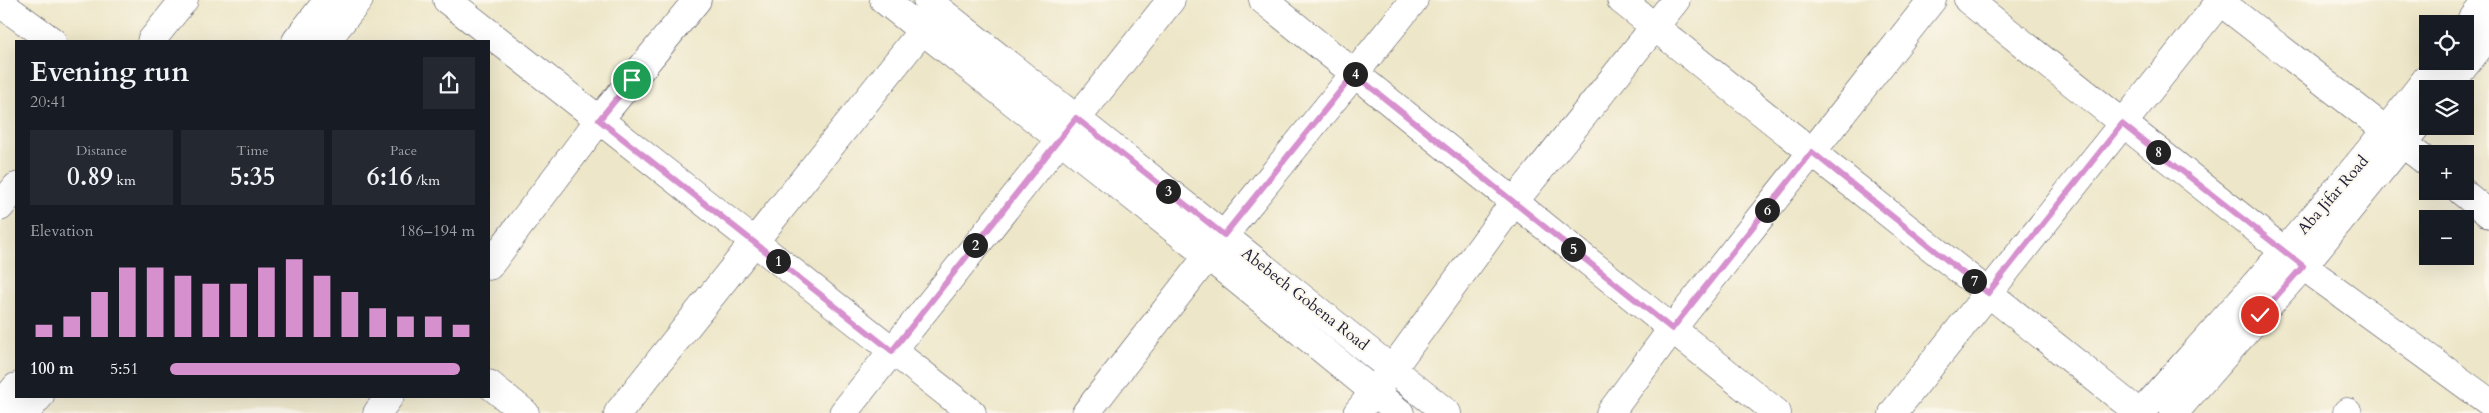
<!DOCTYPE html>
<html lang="en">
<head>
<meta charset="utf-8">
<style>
	body { margin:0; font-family:Cardo,serif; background:#242831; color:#f1f3f6; height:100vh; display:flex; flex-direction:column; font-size:19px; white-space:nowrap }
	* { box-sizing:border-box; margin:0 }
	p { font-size:16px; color:#9ea1a6 }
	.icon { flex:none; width:28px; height:28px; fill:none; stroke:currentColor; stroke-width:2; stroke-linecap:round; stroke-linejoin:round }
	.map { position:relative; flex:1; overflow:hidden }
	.panel { position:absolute; left:15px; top:40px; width:475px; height:358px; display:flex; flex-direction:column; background:#171b24; border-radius:0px; box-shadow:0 5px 20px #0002 }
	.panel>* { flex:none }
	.buttons { position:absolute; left:2419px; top:15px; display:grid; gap:10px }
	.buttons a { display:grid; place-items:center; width:55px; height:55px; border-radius:0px; background:#171b24; box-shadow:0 5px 20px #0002; font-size:25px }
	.pin { position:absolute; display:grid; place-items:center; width:42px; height:42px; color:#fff; margin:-21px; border:2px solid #fff; border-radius:50%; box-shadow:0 1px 5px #0007 }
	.km { position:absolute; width:25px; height:25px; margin:-12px; border-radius:50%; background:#222; color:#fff; font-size:14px; line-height:25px; text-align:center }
	.round { display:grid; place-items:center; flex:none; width:52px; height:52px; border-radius:0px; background:#242831 }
	.head { display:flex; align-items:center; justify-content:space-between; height:85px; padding:0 15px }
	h1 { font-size:28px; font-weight:600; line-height:38px }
	.metrics { display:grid; grid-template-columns:repeat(3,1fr); gap:8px; height:85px; padding:5px 15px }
	.metrics div { display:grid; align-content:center; border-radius:0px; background:#242831; text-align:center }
	.metrics b { font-size:25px; font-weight:600 }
	.metrics small { font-size:14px; font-weight:400 }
	.metrics p { font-size:14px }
	.chart { height:140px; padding:10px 15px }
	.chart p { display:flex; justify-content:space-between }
	.chart svg { width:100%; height:90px; margin-top:5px; stroke:#d690ce; stroke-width:6 }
	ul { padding:0 15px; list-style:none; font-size:16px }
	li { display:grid; grid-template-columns:80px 60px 1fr; align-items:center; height:38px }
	li i { height:12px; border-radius:6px; background:#d690ce }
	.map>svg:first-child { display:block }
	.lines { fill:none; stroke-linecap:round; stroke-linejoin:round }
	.minor-casing { stroke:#403f50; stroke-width:29 }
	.minor { stroke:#fff; stroke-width:28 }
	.route-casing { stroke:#fff; stroke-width:10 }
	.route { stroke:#d690ce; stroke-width:6 }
	.labels { text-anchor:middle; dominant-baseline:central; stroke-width:4; stroke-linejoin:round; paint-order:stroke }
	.street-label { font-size:16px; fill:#22223b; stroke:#fbf7ec }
</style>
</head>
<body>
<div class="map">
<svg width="2489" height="413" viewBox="0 0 2489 413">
	<rect width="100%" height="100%" fill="#fbf7ec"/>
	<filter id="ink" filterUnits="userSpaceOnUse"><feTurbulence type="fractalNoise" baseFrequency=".02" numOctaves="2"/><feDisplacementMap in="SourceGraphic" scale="10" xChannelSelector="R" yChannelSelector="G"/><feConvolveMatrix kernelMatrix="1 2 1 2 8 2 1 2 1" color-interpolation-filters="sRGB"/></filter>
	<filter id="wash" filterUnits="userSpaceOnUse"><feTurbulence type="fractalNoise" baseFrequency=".0096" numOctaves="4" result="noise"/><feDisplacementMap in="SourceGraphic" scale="20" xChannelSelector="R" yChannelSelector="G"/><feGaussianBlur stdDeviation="1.12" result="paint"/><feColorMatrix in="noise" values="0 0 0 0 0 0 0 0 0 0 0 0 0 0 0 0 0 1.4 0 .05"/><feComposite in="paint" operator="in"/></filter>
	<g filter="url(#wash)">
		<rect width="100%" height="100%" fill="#ede6c8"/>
	</g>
	<g filter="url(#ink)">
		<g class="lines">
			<defs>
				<g id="minor">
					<polyline points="447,0 972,413"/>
					<polyline points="884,0 1208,256 1400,413"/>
					<polyline points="927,0 1447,413"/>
					<polyline points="1263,0 1777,413"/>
					<polyline points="1621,0 2139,413"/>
					<polyline points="1968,0 2303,266 2489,402"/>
					<polyline points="2218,0 2428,163"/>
					<polyline points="0,3 52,41"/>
					<polyline points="2465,29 2487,0"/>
					<polyline points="151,41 184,0"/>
					<polyline points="296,41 328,0"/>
					<polyline points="326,41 359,0"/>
					<polyline points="2446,89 2489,35"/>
					<polyline points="2461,191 2489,214"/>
					<polyline points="0,207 16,187"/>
					<polyline points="489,266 599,120 697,0"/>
					<polyline points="489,384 525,413"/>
					<polyline points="0,406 16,387"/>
					<polyline points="2347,412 2348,413"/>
					<polyline points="25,413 40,396"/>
					<polyline points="377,413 390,396"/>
					<polyline points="618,413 933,17"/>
					<polyline points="843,413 1171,0"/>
					<polyline points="1086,413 1224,235 1414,0"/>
					<polyline points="1357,413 1393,368 1514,202 1676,0"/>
					<polyline points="1610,413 1672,329 1932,0"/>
					<polyline points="1893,413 2221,0"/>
					<path d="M2141 413C2243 298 2347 184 2440 61"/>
					<polyline points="2174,413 2303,266 2428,112"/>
				</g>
			</defs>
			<!-- minor casing -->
			<use href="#minor" class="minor-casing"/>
			<!-- minor -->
			<use href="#minor" class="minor"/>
		</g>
	</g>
	<g class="lines" filter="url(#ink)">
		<defs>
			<polyline id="route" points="632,80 599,120 892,351 1076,118 1224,235 1354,74 1672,329 1812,152 1988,293 2122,124 2303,266 2260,315"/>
		</defs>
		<!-- route casing -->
		<use href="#route" class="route-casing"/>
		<!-- route -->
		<use href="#route" class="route"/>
	</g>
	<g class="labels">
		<!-- street labels -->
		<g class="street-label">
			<text transform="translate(2333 195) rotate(-49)">Aba Jifar Road</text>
			<text transform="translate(1305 299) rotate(38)">Abebech Gobena Road</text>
		</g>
	</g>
</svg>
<div class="buttons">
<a><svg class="icon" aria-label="locate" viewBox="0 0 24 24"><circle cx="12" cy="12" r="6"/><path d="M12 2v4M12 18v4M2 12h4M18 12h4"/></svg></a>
<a><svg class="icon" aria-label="layers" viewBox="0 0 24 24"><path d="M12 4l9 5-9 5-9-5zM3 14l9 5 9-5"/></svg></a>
<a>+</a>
<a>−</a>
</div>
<div class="pin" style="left:632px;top:80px;background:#1e9e55"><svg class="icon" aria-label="arrive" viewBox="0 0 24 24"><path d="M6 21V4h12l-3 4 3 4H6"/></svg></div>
<div class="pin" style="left:2260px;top:315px;background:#d93025"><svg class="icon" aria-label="check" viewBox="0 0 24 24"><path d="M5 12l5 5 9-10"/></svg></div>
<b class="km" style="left:778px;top:261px">1</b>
<b class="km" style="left:975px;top:245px">2</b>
<b class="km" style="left:1168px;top:191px">3</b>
<b class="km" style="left:1355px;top:74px">4</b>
<b class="km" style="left:1573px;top:249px">5</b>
<b class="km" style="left:1767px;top:210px">6</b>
<b class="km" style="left:1974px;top:281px">7</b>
<b class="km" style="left:2158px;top:152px">8</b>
<section class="panel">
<div class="head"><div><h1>Evening run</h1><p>20:41</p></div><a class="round"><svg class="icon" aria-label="share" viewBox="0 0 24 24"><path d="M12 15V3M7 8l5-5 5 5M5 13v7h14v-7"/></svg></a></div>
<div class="metrics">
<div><p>Distance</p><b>0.89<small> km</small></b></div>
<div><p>Time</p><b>5:35</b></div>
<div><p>Pace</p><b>6:16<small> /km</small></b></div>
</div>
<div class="chart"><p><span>Elevation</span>186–194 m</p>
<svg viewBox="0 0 160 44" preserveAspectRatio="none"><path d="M5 44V38M15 44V34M25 44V22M35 44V10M45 44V10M55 44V14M65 44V18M75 44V18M85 44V10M95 44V6M105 44V14M115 44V22M125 44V30M135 44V34M145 44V34M155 44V38"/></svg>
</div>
<ul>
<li><b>100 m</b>5:51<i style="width:95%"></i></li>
</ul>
</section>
</div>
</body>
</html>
